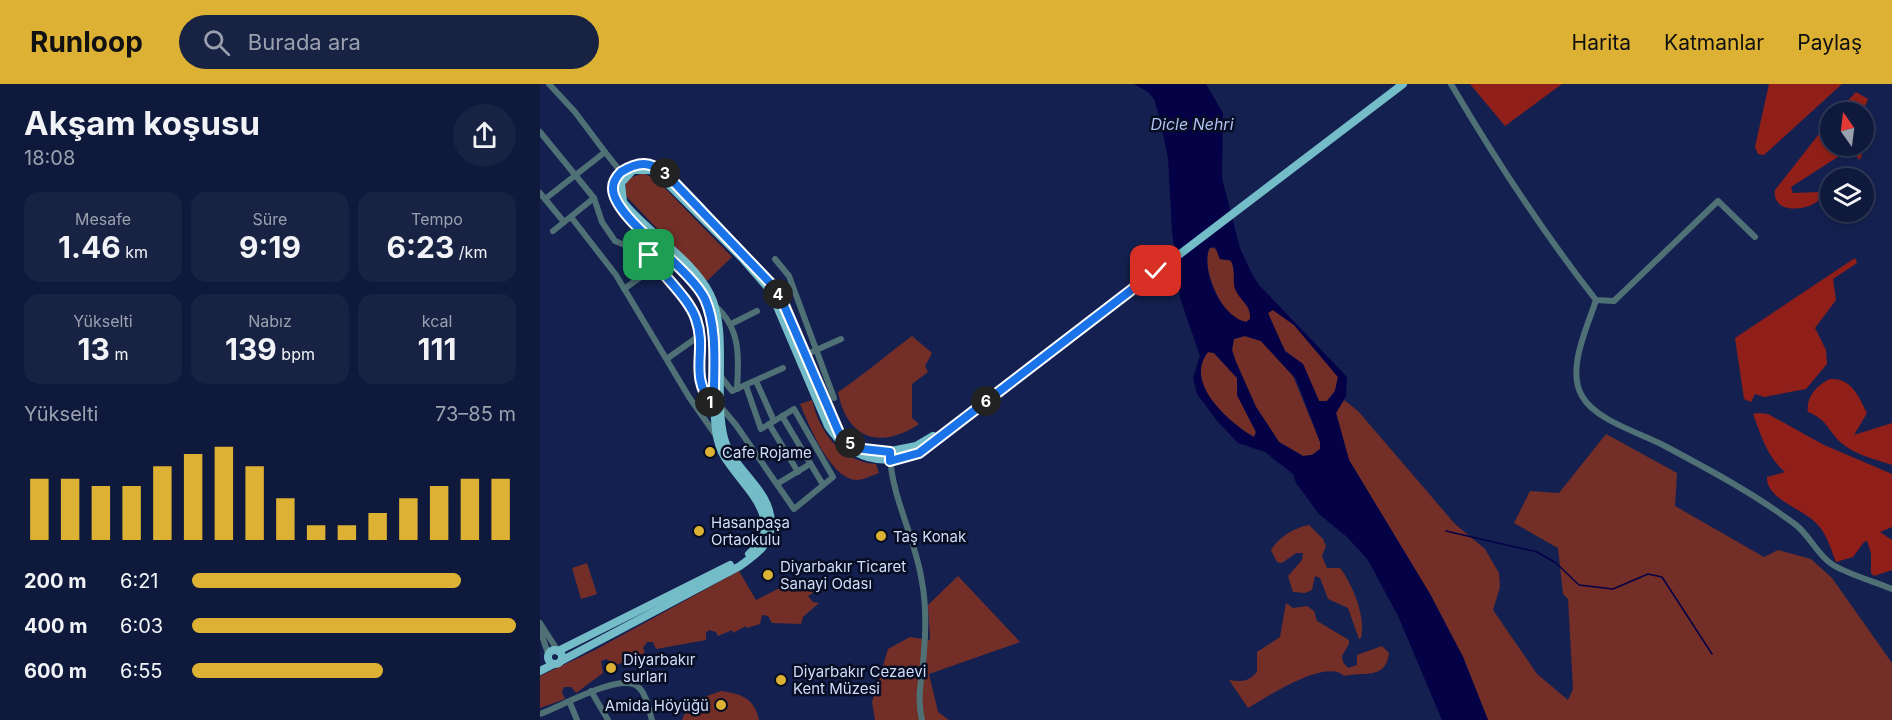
<!DOCTYPE html>
<html lang="tr">
<head>
<meta charset="utf-8">
<style>
	body { margin:0; font-family:Inter,sans-serif; background:#182243; color:#f1f3f6; height:100vh; display:flex; flex-direction:column; font-size:22px; white-space:nowrap }
	* { box-sizing:border-box; margin:0 }
	p { font-size:20px; color:#9ba0af }
	.icon { flex:none; width:33px; height:33px; fill:none; stroke:currentColor; stroke-width:2; stroke-linecap:round; stroke-linejoin:round }
	.map { position:relative; flex:1; overflow:hidden }
	.side { display:flex; flex-direction:column; background:#0f193c; width:540px }
	.side>* { flex:none }
	.needle { width:39px; rotate:346deg }
	.fabs { position:absolute; left:1280px; top:18px; display:grid; gap:12px }
	.fabs a { display:grid; place-items:center; width:54px; height:54px; border-radius:50%; background:#0f193c; box-shadow:0 3px 9px #0003,0 0 0 2px #2f3856; font-size:30px }
	.pin { position:absolute; display:grid; place-items:center; width:51px; height:51px; color:#fff; margin:-26px; border-radius:12px; box-shadow:0 3px 9px #0006 }
	.km { position:absolute; width:30px; height:30px; margin:-15px; border-radius:50%; background:#222; color:#fff; font-size:16px; line-height:30px; text-align:center }
	.round { display:grid; place-items:center; flex:none; width:63px; height:63px; border-radius:32px; background:#182243 }
	.summary { display:flex; align-items:center; justify-content:space-between; height:102px; padding:0 24px }
	h1 { font-size:33px; font-weight:700; line-height:45px }
	.metrics { display:grid; grid-template-columns:repeat(3,1fr); gap:9px; height:102px; padding:6px 24px }
	.metrics div { display:grid; align-content:center; border-radius:15px; background:#182243; text-align:center }
	.metrics b { font-size:30px; font-weight:700 }
	.metrics small { font-size:16px; font-weight:400 }
	.metrics p { font-size:16px }
	.chart { height:168px; padding:12px 24px }
	.chart p { display:flex; justify-content:space-between }
	.chart svg { width:100%; height:108px; margin-top:6px; stroke:#ddb133; stroke-width:6 }
	ul { padding:0 24px; list-style:none; font-size:20px }
	li { display:grid; grid-template-columns:96px 72px 1fr; align-items:center; height:45px }
	li i { height:15px; border-radius:8px; background:#ddb133 }
	header { display:flex; align-items:center; gap:36px; box-sizing:border-box; height:84px; padding:0 30px; background:#ddb133; color:#111 }
	header strong { font-size:28px }
	nav { display:flex; gap:33px; margin-inline-start:auto; font-size:21px }
	.search { width:420px; height:54px; background:#182243; display:flex; align-items:center; gap:15px; box-sizing:border-box; padding:0 21px; border-radius:33px; color:#9ba0af; font-size:22px }
	main { display:flex; flex:1; min-height:0 }
	.map>svg:first-child { display:block }
	.green { fill:#732e27 }
	.forest { fill:#911f19 }
	.water { fill:#040147; fill-rule:evenodd }
	.lines { fill:none; stroke-linecap:round; stroke-linejoin:round }
	.stream { stroke:#040147; stroke-width:1.5 }
	.minor { stroke:#4f7176; stroke-width:6 }
	.major { stroke:#74bcc8; stroke-width:8 }
	.route-casing { stroke:#fff; stroke-width:12 }
	.route { stroke:#1a73e8; stroke-width:8 }
	.poi-dot { fill:#ddb133; stroke:#070d22; stroke-width:2 }
	.labels { text-anchor:middle; dominant-baseline:central; stroke-width:5; stroke-linejoin:round; paint-order:stroke }
	.poi-label { font-size:15px; fill:#d1ddfb; stroke:#070d22; text-anchor:start }
	.water-label { font-size:16px; font-style:italic; fill:#aec0f1; stroke:#070d22 }
</style>
</head>
<body>
<header>
<strong>Runloop</strong>
<div class="search"><svg class="icon" aria-label="search" viewBox="0 0 24 24"><circle cx="10" cy="10" r="6"/><path d="M15 15l6 6"/></svg>Burada ara</div>
<nav><a>Harita</a><a>Katmanlar</a><a>Paylaş</a></nav>
</header>
<main>
<section class="side">
<div class="summary"><div><h1>Akşam koşusu</h1><p>18:08</p></div><a class="round"><svg class="icon" aria-label="share" viewBox="0 0 24 24"><path d="M12 15V3M7 8l5-5 5 5M5 13v7h14v-7"/></svg></a></div>
<div class="metrics">
<div><p>Mesafe</p><b>1.46<small> km</small></b></div>
<div><p>Süre</p><b>9:19</b></div>
<div><p>Tempo</p><b>6:23<small> /km</small></b></div>
</div>
<div class="metrics">
<div><p>Yükselti</p><b>13<small> m</small></b></div>
<div><p>Nabız</p><b>139<small> bpm</small></b></div>
<div><p>kcal</p><b>111</b></div>
</div>
<div class="chart"><p><span>Yükselti</span>73–85 m</p>
<svg viewBox="0 0 160 44" preserveAspectRatio="none"><path d="M5 44V19M15 44V19M25 44V22M35 44V22M45 44V14M55 44V9M65 44V6M75 44V14M85 44V27M95 44V38M105 44V38M115 44V33M125 44V27M135 44V22M145 44V19M155 44V19"/></svg>
</div>
<ul>
<li><b>200 m</b>6:21<i style="width:83%"></i></li>
<li><b>400 m</b>6:03<i style="width:100%"></i></li>
<li><b>600 m</b>6:55<i style="width:59%"></i></li>
</ul>
</section>
<div class="map">
<svg width="1352" height="636" viewBox="0 0 1352 636">
	<rect width="100%" height="100%" fill="#142150"/>
	<!-- green -->
	<g class="green">
		<polygon points="103,89 116,95 192,173 167,197 86,112 85,103 88,95"/>
		<path d="M671 163 677 166 680 175 692 177 696 206 710 226V235L706 238C701 237 697 236 693 233 679 222 659 178 671 163Z"/>
		<polygon points="733,226 754,241 798,293 795,307 787,317 779,317 763,280 745,267 729,234 728,229"/>
		<path d="M372 252 392 269 385 282 388 288 372 300V334L379 340C340 366 307 355 298 308 324 291 347 270 372 252Z"/>
		<polygon points="705,252 721,257 753,292 780,358 780,365 772,371 763,372 739,358 716,323 696,278 692,266 693,255"/>
		<path d="M668 268 674 269 697 294V311L716 348 714 353C690 339 643 300 668 268Z"/>
		<path d="M272 316C280 349 300 377 336 380L339 389C333 391 323 396 317 396 291 396 269 341 260 320Z"/>
		<polygon points="804,316 818,327 915,440 945,465 959,489 960,503 953,526 997,590 1028,616 1033,605 1028,515 1023,510 1018,464 974,439 990,407 1019,409 1066,350 1137,389 1135,422 1224,473 1238,466 1271,475 1292,494 1352,579 1352,636 948,636 923,573 890,510 809,376 796,329"/>
		<path d="M769 441 783 455 786 462 782 472 787 484H800C813 501 826 533 821 554L819 555 808 524 788 515 780 494 775 492 772 506 765 509 753 508 748 492 762 476 763 469H756L742 479 737 478 731 466C740 452 754 444 769 441Z"/>
		<polygon points="47,479 57,510 41,515 32,484"/>
		<polygon points="199,487 216,516 257,495 265,507 270,505 273,509 268,512 273,518 279,519 263,533 261,540 232,539 228,532 222,531 220,540 207,544 206,542 193,549 192,546 178,552 176,548 169,546 166,549 166,556 116,565 113,558 107,558 103,564 105,569 74,582 67,575 61,577 63,589 36,609 31,603 24,603 22,608 25,615 0,624 0,592 55,566"/>
		<polygon points="418,492 480,558 389,590 398,628 409,636 335,636 332,618 348,565 370,553 390,556 388,521"/>
		<path d="M746 519 753 524 767 522 774 527 777 537 809 556V560L802 572 803 578 808 584 817 581V571L842 562 849 569C846 597 822 587 804 592 786 574 727 613 708 624L689 596C702 598 708 598 717 588V568L740 553Z"/>
		<path d="M181 607C202 610 214 614 219 636H142L150 618Z"/>
	</g>
	<!-- forest -->
	<g class="forest">
		<polygon points="930,0 1022,0 965,42"/>
		<polygon points="1229,0 1302,0 1224,71 1218,70 1215,63"/>
		<path d="M1316 8 1328 15C1324 30 1310 29 1297 28Z"/>
		<path d="M1290 36V62H1318L1322 70 1320 76 1311 67H1307L1251 103 1253 109 1279 108 1282 113C1271 128 1231 131 1235 106Z"/>
		<polygon points="1315,174 1317,179 1293,195 1296,216 1275,244 1286,266 1287,280 1266,305 1224,313 1215,310 1211,318 1204,315 1195,254"/>
		<path d="M1290 295C1312 294 1318 312 1327 329L1314 351 1352 339V381C1334 375 1313 370 1299 357 1287 344 1286 335 1268 328 1266 313 1277 301 1290 295Z"/>
		<path d="M1218 329 1228 330 1284 361 1352 390V443L1340 448 1352 456V486L1334 492 1331 489V469L1327 457 1324 458 1313 473 1296 478C1290 463 1287 449 1274 437 1260 424 1226 414 1227 393L1245 388C1227 373 1221 351 1213 330Z"/>
	</g>
	<!-- water -->
	<path class="water" d="M594 0H666L683 29 682 94 700 164 711 188 719 201 807 293 806 312 796 329 809 376 890 510 923 573 948 636H902L858 532 828 476 807 453 779 430 756 399 753 390 725 368 698 359 678 338 657 310 653 294 660 272 640 214 632 147 628 75 620 35 614 15 608 8ZM675 163 680 175 690 176C698 186 690 198 697 209 703 219 711 222 710 235L706 238C681 232 661 189 669 164ZM733 226 754 241 798 293 795 307 787 317H779L763 280 745 267 728 229ZM705 252 721 257 756 295 780 358V365L772 371 763 372 739 358 716 323 696 278 692 266 694 255ZM668 268 674 269 697 294V311L716 348 714 353C690 339 643 299 668 268Z"/>
	<g class="lines">
		<!-- stream -->
		<polyline class="stream" points="906,447 997,468 1016,479 1039,501 1073,505 1108,490 1122,493 1172,570"/>
		<!-- minor -->
		<g class="minor">
			<polyline points="9,0 35,28 65,68"/>
			<path d="M911 0C955 75 1002 147 1056 216L1074 217 1178 117 1215 153"/>
			<polyline points="0,48 54,114 62,138 75,157 109,171 153,226 157,238 160,302 174,324"/>
			<polyline points="0,109 24,138"/>
			<polyline points="5,115 65,68 81,88"/>
			<polyline points="31,133 76,191 149,313 177,353"/>
			<polyline points="13,147 54,114"/>
			<polyline points="235,175 249,192 294,314"/>
			<polyline points="84,205 116,182"/>
			<path d="M1056 216C1048 242 1026 285 1042 312 1055 336 1100 349 1123 361 1168 385 1215 410 1256 441 1270 452 1278 472 1293 481 1310 491 1333 497 1352 505"/>
			<path d="M175 222C201 244 199 274 197 305"/>
			<polyline points="191,240 217,227"/>
			<polyline points="265,271 301,255"/>
			<polyline points="128,274 159,252"/>
			<polyline points="179,290 192,307 243,284"/>
			<polyline points="216,297 234,337"/>
			<polyline points="180,322 196,341 254,425 293,393 254,325 221,345 206,302"/>
			<polyline points="242,332 282,399"/>
			<polyline points="229,340 258,388"/>
			<path d="M350 372C352 415 376 455 382 498 386 520 386 544 384 567 383 591 376 612 382 636"/>
			<polyline points="237,400 270,380"/>
			<polyline points="0,539 18,567"/>
			<polyline points="0,546 9,572"/>
			<polyline points="51,607 68,636"/>
			<polyline points="30,619 37,636"/>
			<path d="M0 630C20 623 79 589 97 602 106 608 109 626 112 636"/>
		</g>
		<!-- major -->
		<g class="major">
			<path d="M89 134 78 122 73 104 81 88C87 84 95 79 102 79 124 77 165 130 181 145"/>
			<path d="M107 151C147 190 168 198 173 258"/>
			<polyline points="234,203 300,351 323,365 341,369 376,362 393,352"/>
			<path d="M174 313C175 332 174 355 184 372 201 401 250 437 209 470"/>
			<circle cx="15" cy="573" r="7"/>
			<polyline points="18,567 190,481"/>
			<path d="M21 577 200 482C215 471 230 462 231 441 232 405 192 386 184 354 173 312 189 247 170 210 152 175 108 149 83 118L81 99 93 86H111L119 91 203 175 230 206 288 342C310 375 343 383 379 369L863 0"/>
			<polyline points="0,587 14,580"/>
		</g>
	</g>
	<g class="lines">
		<defs>
			<path id="route" d="M109 171C122 191 149 214 156 235 168 269 147 290 174 324 173 291 179 246 165 215 150 183 72 133 73 104 73 98 77 92 81 88 99 77 110 77 126 90L234 203 243 219 300 351 323 365 350 368V377L379 369 616 187"/>
		</defs>
		<!-- route casing -->
		<use href="#route" class="route-casing"/>
		<!-- route -->
		<use href="#route" class="route"/>
	</g>
	<!-- markers -->
	<g class="poi-dot">
		<circle cx="170" cy="368" r="6"/>
		<circle cx="159" cy="447" r="6"/>
		<circle cx="341" cy="452" r="6"/>
		<circle cx="228" cy="491" r="6"/>
		<circle cx="71" cy="584" r="6"/>
		<circle cx="241" cy="596" r="6"/>
		<circle cx="181" cy="621" r="6"/>
	</g>
	<g class="labels">
		<!-- poi labels -->
		<g class="poi-label">
			<text x="182" y="368">Cafe Rojame</text>
			<text x="171" y="438">Hasanpaşa<tspan x="171" dy="17">Ortaokulu</tspan></text>
			<text x="353" y="452">Taş Konak</text>
			<text x="240" y="482">Diyarbakır Ticaret<tspan x="240" dy="17">Sanayi Odası</tspan></text>
			<text x="83" y="575">Diyarbakır<tspan x="83" dy="17">surları</tspan></text>
			<text x="253" y="587">Diyarbakır Cezaevi<tspan x="253" dy="17">Kent Müzesi</tspan></text>
			<text x="169" y="621" text-anchor="end">Amida Höyüğü</text>
		</g>
		<!-- water labels -->
		<g class="water-label">
			<text x="652" y="40">Dicle Nehri</text>
		</g>
	</g>
</svg>
<div class="fabs">
<a><svg class="needle" viewBox="-14 -14 28 28"><path d="M0-13l5 13h-10z" fill="#e53935"/><path d="M0 13l5-13h-10z" fill="#9ba0af"/></svg></a>
<a><svg class="icon" aria-label="layers" viewBox="0 0 24 24"><path d="M12 4l9 5-9 5-9-5zM3 14l9 5 9-5"/></svg></a>
</div>
<div class="pin" style="left:109px;top:171px;background:#1e9e55"><svg class="icon" aria-label="arrive" viewBox="0 0 24 24"><path d="M6 21V4h12l-3 4 3 4H6"/></svg></div>
<div class="pin" style="left:616px;top:187px;background:#d93025"><svg class="icon" aria-label="check" viewBox="0 0 24 24"><path d="M5 12l5 5 9-10"/></svg></div>
<b class="km" style="left:170px;top:318px">1</b>
<b class="km" style="left:125px;top:89px">3</b>
<b class="km" style="left:238px;top:210px">4</b>
<b class="km" style="left:310px;top:359px">5</b>
<b class="km" style="left:446px;top:317px">6</b>
</div>
</main>
</body>
</html>
